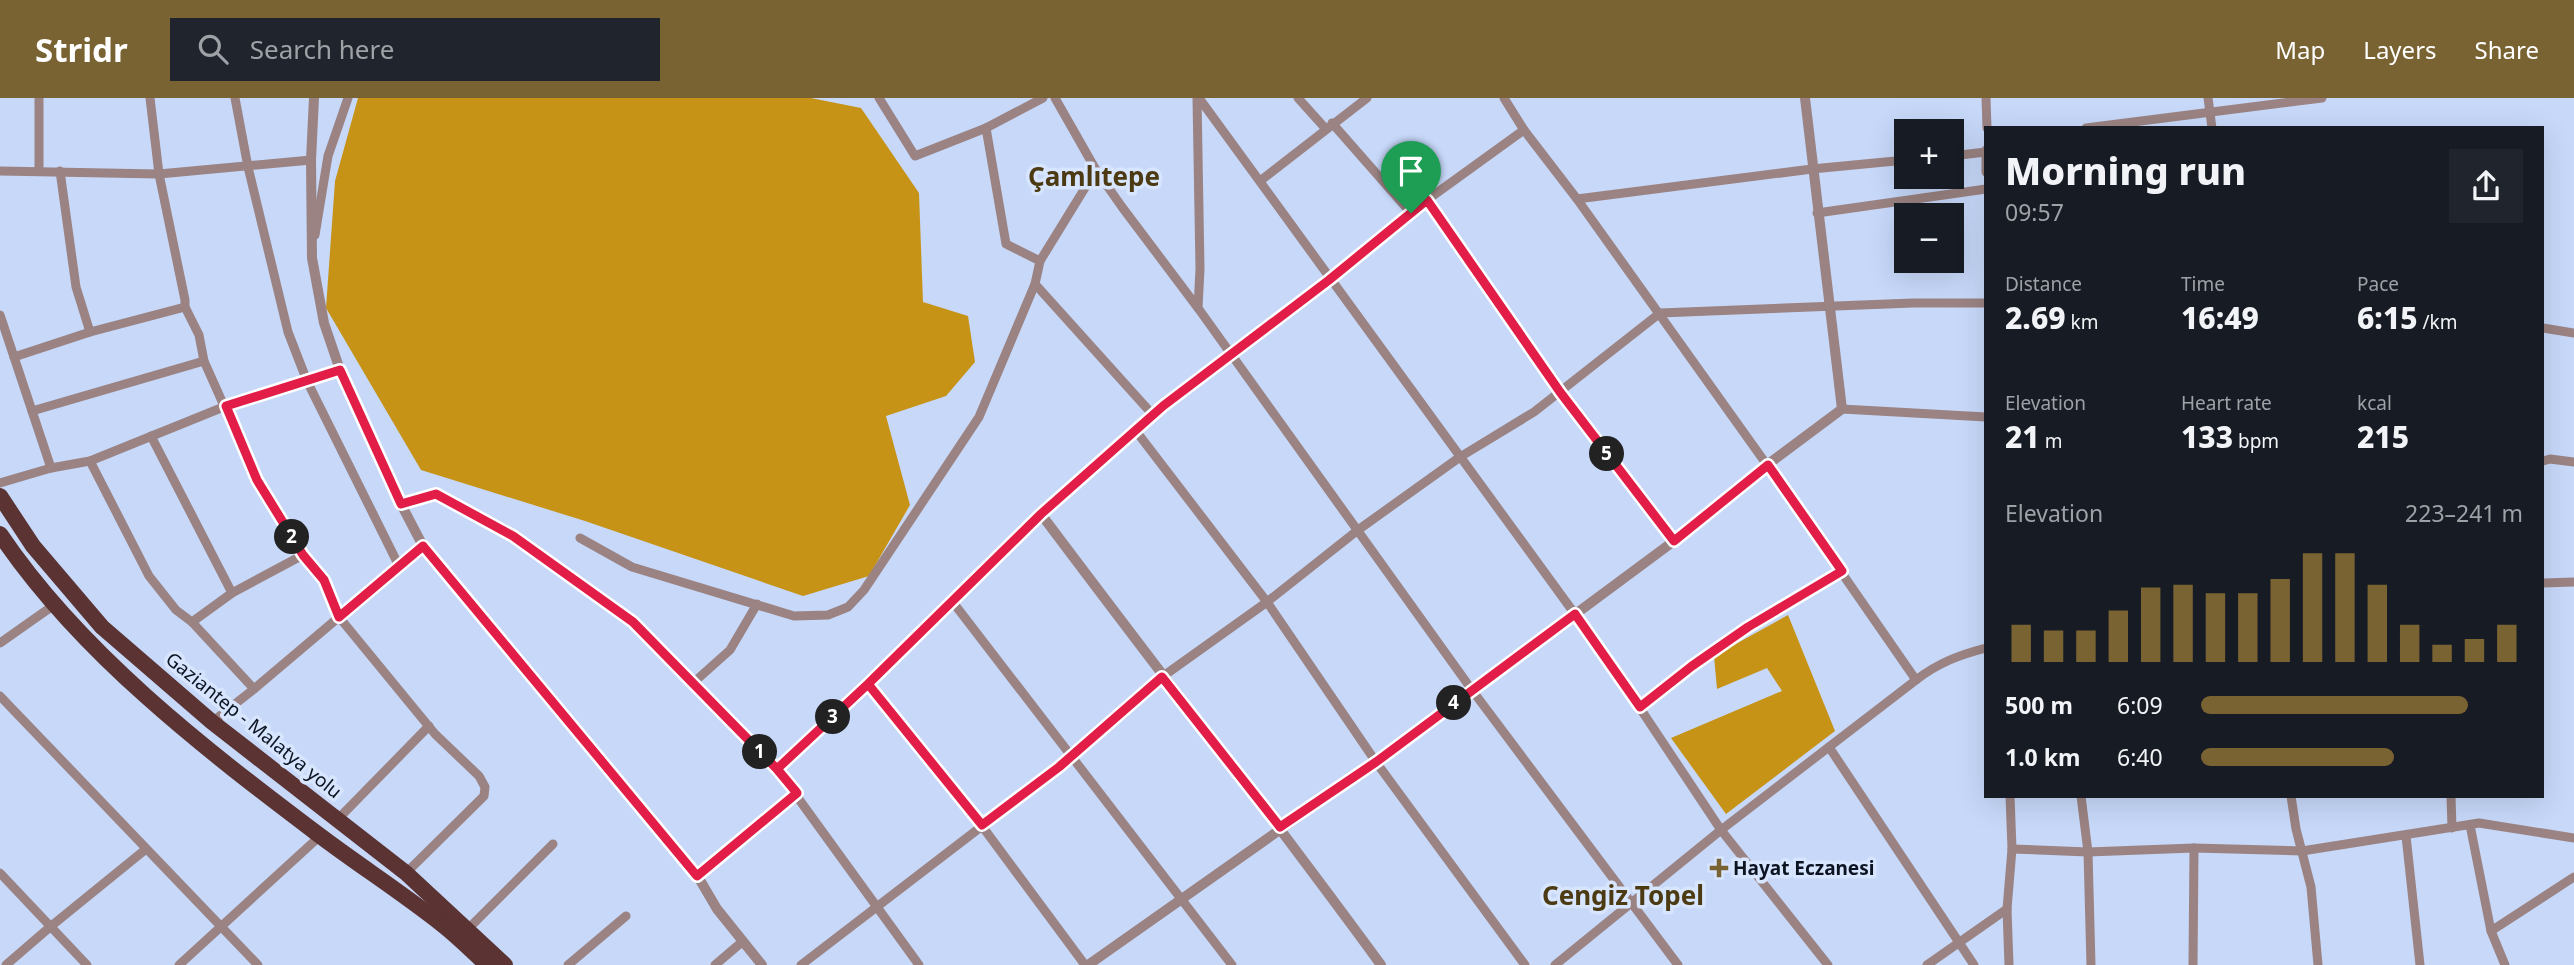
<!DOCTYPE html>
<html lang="en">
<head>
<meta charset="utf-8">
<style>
	body { margin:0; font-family:"Noto Sans",sans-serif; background:#20242c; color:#f1f3f6; height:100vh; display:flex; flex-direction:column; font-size:26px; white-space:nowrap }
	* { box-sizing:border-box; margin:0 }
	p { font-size:23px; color:#9ea1a6 }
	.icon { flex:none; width:38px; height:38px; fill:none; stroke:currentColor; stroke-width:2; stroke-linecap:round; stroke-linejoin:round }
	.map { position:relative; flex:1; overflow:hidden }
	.panel { position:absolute; left:1984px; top:28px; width:560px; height:672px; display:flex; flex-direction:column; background:#171b24; border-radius:0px; box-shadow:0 7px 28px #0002 }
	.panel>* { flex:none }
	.tools { position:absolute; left:1894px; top:21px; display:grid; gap:14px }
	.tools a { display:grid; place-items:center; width:70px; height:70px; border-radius:0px; background:#171b24; box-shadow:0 7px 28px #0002; font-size:35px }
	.pin { position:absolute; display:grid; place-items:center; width:60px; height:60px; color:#fff; margin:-72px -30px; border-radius:50% 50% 50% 0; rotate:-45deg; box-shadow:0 0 7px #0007 }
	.pin .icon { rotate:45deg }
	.km { position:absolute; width:35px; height:35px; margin:-18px; border-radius:50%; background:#222; color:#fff; font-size:19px; line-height:35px; text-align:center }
	.round { display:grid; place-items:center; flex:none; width:74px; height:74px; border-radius:0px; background:#20242c }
	.summary { display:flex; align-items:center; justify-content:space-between; height:119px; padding:0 21px }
	h1 { font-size:38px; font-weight:800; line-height:52px }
	.metrics { display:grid; grid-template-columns:repeat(3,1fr); gap:10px; height:119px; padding:7px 21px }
	.metrics div { display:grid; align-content:center }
	.metrics b { font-size:30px; font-weight:800 }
	.metrics small { font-size:19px; font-weight:400 }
	.metrics p { font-size:19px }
	.chart { height:196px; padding:14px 21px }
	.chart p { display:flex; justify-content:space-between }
	.chart svg { width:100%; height:126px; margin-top:7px; stroke:#7a6333; stroke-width:6 }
	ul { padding:0 21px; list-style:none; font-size:23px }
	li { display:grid; grid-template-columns:112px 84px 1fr; align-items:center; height:52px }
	li i { height:18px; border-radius:9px; background:#7a6333 }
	header { display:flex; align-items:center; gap:42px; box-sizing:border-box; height:98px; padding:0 35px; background:#7a6333; color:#fff }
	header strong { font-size:33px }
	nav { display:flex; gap:38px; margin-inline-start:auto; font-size:24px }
	.search { width:490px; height:63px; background:#20242c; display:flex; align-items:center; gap:18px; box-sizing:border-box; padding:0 24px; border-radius:0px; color:#9ea1a6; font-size:26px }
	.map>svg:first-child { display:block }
	.forest { fill:#c69317 }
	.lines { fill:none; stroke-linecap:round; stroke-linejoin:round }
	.minor { stroke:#9a8382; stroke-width:9 }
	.tertiary { stroke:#9a8382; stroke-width:10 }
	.trunk { stroke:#5a3332; stroke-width:16 }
	.route-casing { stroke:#fff; stroke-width:14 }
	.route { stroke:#e11d48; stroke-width:9 }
	.poi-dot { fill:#7a6333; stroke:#d8e5fe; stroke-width:2.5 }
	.labels { text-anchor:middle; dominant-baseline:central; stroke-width:7; stroke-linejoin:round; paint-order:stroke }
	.street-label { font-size:19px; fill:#0c1422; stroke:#d8e5fe }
	.poi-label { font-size:19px; font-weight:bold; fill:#0c1422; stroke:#d8e5fe; text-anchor:start }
	.district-label { font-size:26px; font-weight:bold; fill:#4c3a13; stroke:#d8e5fe }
</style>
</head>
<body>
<header>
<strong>Stridr</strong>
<div class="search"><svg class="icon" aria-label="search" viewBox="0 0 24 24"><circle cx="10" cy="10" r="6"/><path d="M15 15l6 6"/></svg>Search here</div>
<nav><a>Map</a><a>Layers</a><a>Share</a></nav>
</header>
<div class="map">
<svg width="2574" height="867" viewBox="0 0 2574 867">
	<rect width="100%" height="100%" fill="#c7d8f9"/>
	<!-- forest -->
	<g class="forest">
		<polygon points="358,0 811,0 861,10 919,95 923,204 968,218 975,264 946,298 886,318 910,407 869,478 803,498 585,423 421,372 326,210 335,83"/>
		<polygon points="1788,517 1835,633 1726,716 1671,640 1782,593 1767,570 1717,591 1714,558"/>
	</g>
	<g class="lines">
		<!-- minor -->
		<g class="minor">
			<polyline points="150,0 159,76 185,202 185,209 199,237 204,263 257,382 303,457 324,482 339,519 435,636 479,678 485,689 484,698 406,775"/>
			<polyline points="235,0 248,69 288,234 307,283 399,468"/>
			<polyline points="879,0 915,58 986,30 1043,0"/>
			<polyline points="1055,0 1096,72 1122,109 1198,210 1472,592 1678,867"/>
			<polyline points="1197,0 1200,171 1198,210"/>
			<polyline points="1199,0 1604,556 1721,732 1828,867"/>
			<polyline points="1298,0 1325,30"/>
			<polyline points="1504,0 1524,32 1577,101 1767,367 1916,582"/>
			<polyline points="1986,0 1987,30"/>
			<polyline points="2208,0 2212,30"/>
			<polyline points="1332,25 1411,115"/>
			<polyline points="986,30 1006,146 1040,163"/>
			<polyline points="2086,30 2322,0"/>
			<polyline points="1986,52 1986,74"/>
			<polyline points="1951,58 1986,54"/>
			<polyline points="0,73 159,76 311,62"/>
			<polyline points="39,73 39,0"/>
			<polyline points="60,73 76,189 90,234"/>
			<polyline points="1260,83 1367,0"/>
			<polyline points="1577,101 1812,71 1906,62"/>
			<polyline points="1427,102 1560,294 1674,443"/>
			<polyline points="1817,115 1986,91"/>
			<polyline points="315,137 328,58 348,0"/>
			<polyline points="1035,186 1153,317"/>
			<polyline points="0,217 51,370"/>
			<polyline points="2543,230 2574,235"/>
			<polyline points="14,259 90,234 185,209"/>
			<polyline points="1842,311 1986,319"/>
			<polyline points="32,313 204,263"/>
			<polyline points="1136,333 1267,504 1376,664 1525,867"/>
			<polyline points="151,338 232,495"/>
			<polyline points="90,363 149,478 176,512 192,524 254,591"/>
			<polyline points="2543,363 2550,361 2574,364"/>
			<polyline points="0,385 51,370 90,363 226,308 340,272"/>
			<polyline points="401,406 436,396 513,438 633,524 777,671 919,867"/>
			<polyline points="580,440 632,469 794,518 828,517 848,509 864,492 979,319 1035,186 1040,163 1096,72"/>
			<polyline points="2543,485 2574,484"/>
			<polyline points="952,503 1232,867"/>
			<polyline points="192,524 232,495 303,457"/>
			<polyline points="0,545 54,507"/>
			<polyline points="693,585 730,552 757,506"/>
			<polyline points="868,586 982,728 1085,867"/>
			<polyline points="0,598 258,867"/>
			<polyline points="1640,609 1747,529 1842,473"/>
			<polyline points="212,624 254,591 423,448"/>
			<polyline points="1829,649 1974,867"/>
			<polyline points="777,671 868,586 1041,416 1163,308 1329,182 1427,102 1524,32"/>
			<polyline points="2081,698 2088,754 2091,867"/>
			<polyline points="2291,698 2296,731 2311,789 2318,867"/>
			<polyline points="2451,698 2452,730"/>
			<polyline points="337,722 429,628"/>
			<polyline points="2470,727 2491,833 2505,867"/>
			<polyline points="2406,738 2420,867"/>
			<polyline points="2012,751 2088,754 2194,750 2302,753 2479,725 2574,740"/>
			<polyline points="0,775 87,867"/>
			<polyline points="697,777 797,695"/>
			<polyline points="467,832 553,746"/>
			<polyline points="2491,833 2574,779"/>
			<polyline points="6,867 50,829 146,751"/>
			<polyline points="179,867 320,738"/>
			<polyline points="568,867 626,818"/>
			<polyline points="715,867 742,844"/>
			<polyline points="801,867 1059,669 1162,579 1267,504 1358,432 1460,359 1534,314 1660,215 1913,205 1986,205"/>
			<path d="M1555 867 1721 732 1916 582C1938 565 1959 557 1986 550"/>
			<polyline points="1927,867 2007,811"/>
			<polyline points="2009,867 2007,811 2012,751 2010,698"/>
			<polyline points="2193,867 2194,750"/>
		</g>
		<!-- tertiary -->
		<g class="tertiary">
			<polyline points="314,0 311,62 312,160 324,225 340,272 401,406 423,448 697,777 717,811 762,867"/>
			<path d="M1041 416C1154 567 1270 715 1381 867"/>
			<polyline points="1088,867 1376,664 1674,443 1767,367 1842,311 1805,0"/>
		</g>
		<!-- trunk -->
		<g class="trunk">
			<polyline points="0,398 33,448 102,529 212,624 406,775 505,867"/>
			<path d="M0 436C80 555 205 651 319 737 360 768 404 796 444 828 459 840 473 854 487 867"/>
		</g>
	</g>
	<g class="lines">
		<defs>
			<polyline id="route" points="1411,115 1329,182 1163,308 1041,416 868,586 777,671 633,524 513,438 436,396 401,406 340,272 226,308 257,382 303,457 324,482 339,519 423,448 697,778 797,695 777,671 868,586 982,727 1059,669 1162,579 1280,729 1376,664 1575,516 1640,609 1692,568 1748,529 1842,473 1768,367 1674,443 1560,294 1427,102 1411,115"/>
		</defs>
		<!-- route casing -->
		<use href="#route" class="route-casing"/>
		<!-- route -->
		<use href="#route" class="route"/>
	</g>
	<!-- markers -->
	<path class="poi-dot" d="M1715.5 759.5h7v7h7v7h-7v7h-7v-7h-7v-7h7z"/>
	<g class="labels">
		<!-- street labels -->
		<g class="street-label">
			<text transform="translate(254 627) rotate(39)">Gaziantep - Malatya yolu</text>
		</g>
		<!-- poi labels -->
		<g class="poi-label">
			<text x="1733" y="770">Hayat Eczanesi</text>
		</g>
		<!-- district labels -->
		<g class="district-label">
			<text x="1094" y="78">Çamlıtepe</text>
			<text x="1623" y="797">Cengiz Topel</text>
		</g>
	</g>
</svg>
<div class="tools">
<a>+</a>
<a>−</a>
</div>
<div class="pin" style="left:1411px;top:115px;background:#1e9e55"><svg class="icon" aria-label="arrive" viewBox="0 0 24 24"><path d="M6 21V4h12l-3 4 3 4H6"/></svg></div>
<b class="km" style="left:760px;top:654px">1</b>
<b class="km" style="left:292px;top:439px">2</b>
<b class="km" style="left:833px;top:619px">3</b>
<b class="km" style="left:1454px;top:605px">4</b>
<b class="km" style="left:1607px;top:356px">5</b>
<section class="panel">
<div class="summary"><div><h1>Morning run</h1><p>09:57</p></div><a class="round"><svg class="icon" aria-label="share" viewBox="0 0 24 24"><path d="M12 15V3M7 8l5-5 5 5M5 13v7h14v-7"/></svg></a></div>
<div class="metrics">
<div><p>Distance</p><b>2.69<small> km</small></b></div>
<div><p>Time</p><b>16:49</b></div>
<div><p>Pace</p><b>6:15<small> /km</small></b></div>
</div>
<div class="metrics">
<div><p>Elevation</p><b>21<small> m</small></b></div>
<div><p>Heart rate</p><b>133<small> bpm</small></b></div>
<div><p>kcal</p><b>215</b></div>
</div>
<div class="chart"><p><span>Elevation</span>223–241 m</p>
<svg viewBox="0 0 160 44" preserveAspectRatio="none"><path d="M5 44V31M15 44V33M25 44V33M35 44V26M45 44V18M55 44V17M65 44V20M75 44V20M85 44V15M95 44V6M105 44V6M115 44V17M125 44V31M135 44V38M145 44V36M155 44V31"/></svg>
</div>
<ul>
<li><b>500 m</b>6:09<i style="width:83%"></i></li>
<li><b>1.0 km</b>6:40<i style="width:60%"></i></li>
</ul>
</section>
</div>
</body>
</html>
